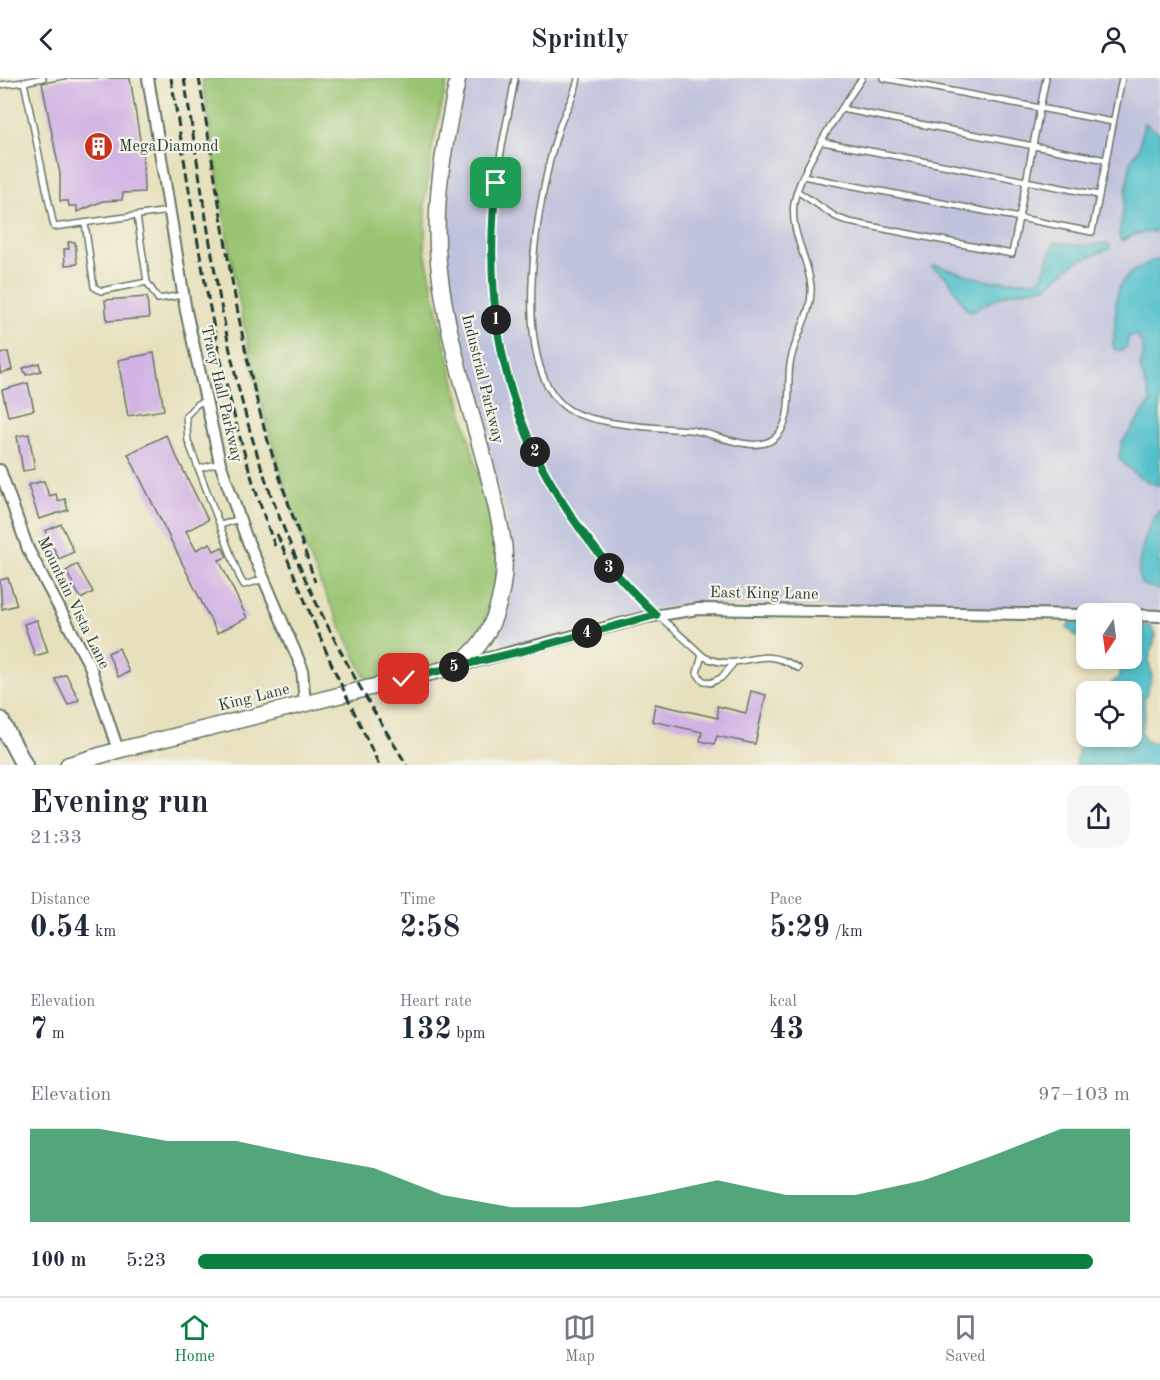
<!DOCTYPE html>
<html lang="en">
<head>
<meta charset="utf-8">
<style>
	body { margin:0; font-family:"Old Standard TT",serif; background:#f6f6f7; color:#1f2937; height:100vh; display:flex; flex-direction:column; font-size:22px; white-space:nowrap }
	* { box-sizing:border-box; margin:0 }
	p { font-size:20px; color:#747a83 }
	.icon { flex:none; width:33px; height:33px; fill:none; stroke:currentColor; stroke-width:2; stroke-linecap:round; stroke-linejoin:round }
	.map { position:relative; height:687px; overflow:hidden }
	.sheet { display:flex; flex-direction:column; background:#fff; flex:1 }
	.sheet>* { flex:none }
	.needle { width:39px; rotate:193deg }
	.fabs { position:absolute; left:1076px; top:525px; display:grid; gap:12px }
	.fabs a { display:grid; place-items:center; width:66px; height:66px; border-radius:12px; background:#fff; box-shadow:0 3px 9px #0003; font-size:30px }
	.pin { position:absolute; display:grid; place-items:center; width:51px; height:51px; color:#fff; margin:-26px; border-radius:12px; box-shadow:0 3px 9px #0006 }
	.km { position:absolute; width:30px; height:30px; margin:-15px; border-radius:50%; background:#222; color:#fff; font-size:16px; line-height:30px; text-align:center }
	.round { display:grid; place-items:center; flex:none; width:63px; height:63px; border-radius:18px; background:#f6f6f7 }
	.head { display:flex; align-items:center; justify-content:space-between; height:102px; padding:0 30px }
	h1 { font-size:33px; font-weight:800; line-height:45px }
	.metrics { display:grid; grid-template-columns:repeat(3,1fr); gap:9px; height:102px; padding:6px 30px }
	.metrics div { display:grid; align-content:center }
	.metrics b { font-size:30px; font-weight:800 }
	.metrics small { font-size:16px; font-weight:400 }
	.metrics p { font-size:16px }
	.chart { height:168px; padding:12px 30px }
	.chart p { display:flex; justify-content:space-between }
	.chart svg { width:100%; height:108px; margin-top:6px; fill:#0b8043; opacity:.7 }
	ul { padding:0 30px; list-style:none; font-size:20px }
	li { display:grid; grid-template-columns:96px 72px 1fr; align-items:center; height:45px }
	li i { height:15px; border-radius:8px; background:#0b8043 }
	header { display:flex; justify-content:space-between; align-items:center; height:78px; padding:0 30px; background:#fff; font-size:27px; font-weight:800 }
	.tab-bar { display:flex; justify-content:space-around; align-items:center; height:84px; border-top:2px solid #e0e1e3; background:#fff; font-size:16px; color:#747a83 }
	.tab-bar a { display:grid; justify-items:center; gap:3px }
	.tab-bar .on { color:#0b8043 }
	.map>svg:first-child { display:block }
	.industrial { fill:#bfc2dd }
	.green { fill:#99c471; stroke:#5c8052; stroke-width:1.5 }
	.water { fill:#54c1cc; stroke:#3a7f80; stroke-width:1.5 }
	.building { fill:#d1b3e4 }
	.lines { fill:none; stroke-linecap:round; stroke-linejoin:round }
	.lane-casing { stroke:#657664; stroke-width:8 }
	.street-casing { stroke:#657664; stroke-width:14 }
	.secondary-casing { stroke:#657664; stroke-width:18 }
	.primary-casing { stroke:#657664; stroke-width:20 }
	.lane { stroke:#fff; stroke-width:5 }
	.street { stroke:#fff; stroke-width:10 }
	.secondary { stroke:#fff; stroke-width:15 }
	.primary { stroke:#fff; stroke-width:16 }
	.rail { stroke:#1f3d34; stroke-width:3; stroke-dasharray:9 4.5; stroke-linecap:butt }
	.route-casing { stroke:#fff; stroke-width:12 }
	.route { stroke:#0b8043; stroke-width:8 }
	.labels { text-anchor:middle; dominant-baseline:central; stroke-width:4.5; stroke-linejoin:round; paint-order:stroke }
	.poi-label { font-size:16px; fill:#1f3d34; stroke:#f7f3e8; text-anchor:start }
	.street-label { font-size:16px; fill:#1f3d34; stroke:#f7f3e8 }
</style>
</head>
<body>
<header><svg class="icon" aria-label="back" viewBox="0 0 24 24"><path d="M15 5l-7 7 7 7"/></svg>Sprintly<svg class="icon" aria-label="person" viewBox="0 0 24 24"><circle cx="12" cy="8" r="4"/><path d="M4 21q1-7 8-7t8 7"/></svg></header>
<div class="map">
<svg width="1160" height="687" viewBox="0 0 1160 687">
	<rect width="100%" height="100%" fill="#f7f3e8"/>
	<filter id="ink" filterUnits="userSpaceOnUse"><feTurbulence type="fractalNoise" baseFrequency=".0167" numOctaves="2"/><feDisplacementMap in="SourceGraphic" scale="12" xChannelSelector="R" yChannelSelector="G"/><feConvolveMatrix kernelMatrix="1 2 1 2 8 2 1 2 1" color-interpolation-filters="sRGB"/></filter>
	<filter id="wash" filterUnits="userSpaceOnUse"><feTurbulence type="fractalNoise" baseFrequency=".008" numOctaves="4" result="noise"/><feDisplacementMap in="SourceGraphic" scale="24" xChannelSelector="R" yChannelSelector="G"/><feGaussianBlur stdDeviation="1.35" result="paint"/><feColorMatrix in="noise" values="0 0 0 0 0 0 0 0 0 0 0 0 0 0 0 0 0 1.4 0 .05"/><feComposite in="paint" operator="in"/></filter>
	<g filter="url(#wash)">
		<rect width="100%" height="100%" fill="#e6e0bc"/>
		<!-- industrial -->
		<polygon class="industrial" points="466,0 1160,0 1160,534 689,527 650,531 512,570 502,564 499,555 514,494 512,465 451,220 446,184 445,142 449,92"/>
		<!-- green -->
		<path class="green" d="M202 0H448L433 66 425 125V174L444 262 496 465C499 514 491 547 455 583L371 606 364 597C348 562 329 526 314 490 251 334 228 165 202 0Z"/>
		<!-- water -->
		<g class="water">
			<polygon points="1144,45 1160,55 1160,149 1153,154 1136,156 1121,163 1119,157 1131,82 1139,71"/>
			<polygon points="1054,164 1084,168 1106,165 1110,168 1109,171 1076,184 1046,209 1009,215 972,233 965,230 948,200 932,189 935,187 988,203 1037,203 1043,197"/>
			<path d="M1160 180V408L1140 400 1119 381 1122 364 1151 324 1140 289 1144 274 1138 258H1129L1126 270 1120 273 1114 271 1113 265C1121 214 1103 203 1160 180Z"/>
			<path d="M1160 432V512L1141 506C1134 490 1147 444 1160 432Z"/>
			<polygon points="1070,545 1086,546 1086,566 1067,550"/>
			<polygon points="1131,547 1151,548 1156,556 1149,582 1152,600 1144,623 1145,639 1141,654 1145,663 1160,665 1160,687 1076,687 1079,668 1086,659 1131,658 1131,614 1110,613 1111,606 1120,598 1121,581 1131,580"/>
		</g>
		<g id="blocks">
			<!-- building -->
			<g class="building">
				<polygon points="71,0 130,0 143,80 144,114 123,115 122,122 103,123 77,134 77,128 69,128 68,123 60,123 60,96 42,5"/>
				<polygon points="68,164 75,164 77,186 65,187 64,171 69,171"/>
				<polygon points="147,219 149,240 107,243 105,222"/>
				<polygon points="8,274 12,292 0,295 0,276"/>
				<polygon points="154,275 164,332 128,338 118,282"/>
				<polygon points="39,285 41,293 26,297 23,290"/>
				<polygon points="28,305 34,332 8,338 2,312"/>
				<polygon points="29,356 35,391 23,393 17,358"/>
				<polygon points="166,357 208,442 186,453 196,472 210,465 214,473 222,469 227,479 219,482 247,540 217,555 128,376"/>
				<polygon points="44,403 49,418 56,416 58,423 65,421 68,432 39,441 28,407"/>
				<polygon points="61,446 74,474 59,481 45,453"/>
				<polygon points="77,486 93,514 81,521 66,493"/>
				<polygon points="8,500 17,527 2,531 0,502"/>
				<polygon points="37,542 48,574 35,578 24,546"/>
				<polygon points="119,570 129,594 118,599 108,575"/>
				<polygon points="66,596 79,622 68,627 55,601"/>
				<polygon points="751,613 766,617 755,666 717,658 714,666 700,663 702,654 652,643 655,626 718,640 717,628 746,635"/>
			</g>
		</g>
	</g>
	<g filter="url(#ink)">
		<use href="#blocks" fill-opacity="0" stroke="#657664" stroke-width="1.5"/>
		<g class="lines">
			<defs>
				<g id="lane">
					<path d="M515 0C509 36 500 71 496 107 481 241 515 377 602 482 632 518 670 546 704 579 743 597 755 563 798 590"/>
					<path d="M578 0C575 19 563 35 558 53 539 114 505 289 568 331 592 347 660 350 690 352 716 354 764 384 782 351 792 333 787 306 790 286 794 259 813 235 811 208 808 179 790 155 794 125 800 90 842 30 862 0"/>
					<polyline points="883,0 1113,44"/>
					<polyline points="24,4 43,0"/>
					<polyline points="0,7 24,4 54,149 169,133"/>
					<polyline points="842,31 1106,82"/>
					<polyline points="823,64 1099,117"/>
					<polyline points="803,98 1092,154 1122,0"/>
					<polyline points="797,113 836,139 849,144 1012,176 1046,0"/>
					<polyline points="137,138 147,204 158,221 183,217"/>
					<polyline points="85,145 94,209 101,213 147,204"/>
					<polyline points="205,323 197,326 186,338 188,363 239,498 244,507 264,501"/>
					<polyline points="198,391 220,385"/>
					<polyline points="221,447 239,441"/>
					<polyline points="702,577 697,595 702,602 710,605 721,600 733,586"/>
				</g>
				<g id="street">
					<polyline points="148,0 186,233 220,385 246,459 302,590 305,626"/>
					<polyline points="0,392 28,471 90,588 118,672"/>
					<polyline points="1131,537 1160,538"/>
					<polyline points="458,588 647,539 698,531 1086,537"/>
				</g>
				<path id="secondary" d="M68 687 115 673 449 590C494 571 507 512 504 468 488 374 449 284 439 189 432 124 445 63 458 0"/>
				<polyline id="primary" points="0,642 24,687"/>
			</defs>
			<!-- lane casing -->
			<use href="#lane" class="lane-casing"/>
			<!-- street casing -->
			<use href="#street" class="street-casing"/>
			<!-- secondary casing -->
			<use href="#secondary" class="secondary-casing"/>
			<!-- primary casing -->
			<use href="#primary" class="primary-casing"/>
			<!-- lane -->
			<use href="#lane" class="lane"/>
			<!-- street -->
			<use href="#street" class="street"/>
			<!-- secondary -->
			<use href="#secondary" class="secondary"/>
			<!-- primary -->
			<use href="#primary" class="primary"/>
			<!-- rail -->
			<g class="rail">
				<path d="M171 0C197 159 218 317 275 468"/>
				<path d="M184 0C201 103 214 207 238 308 271 443 332 570 407 687"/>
				<path d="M199 0C217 108 231 216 257 323 272 384 296 444 315 504"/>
				<polyline points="277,456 331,585 379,687"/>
			</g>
		</g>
	</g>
	<g class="lines" filter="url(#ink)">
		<defs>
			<path id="route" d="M404 601 526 572 656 537C528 415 477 281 496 105"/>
		</defs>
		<!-- route casing -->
		<use href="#route" class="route-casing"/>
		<!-- route -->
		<use href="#route" class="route"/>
	</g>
	<!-- icons -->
	<defs>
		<symbol id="building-disc" viewBox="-11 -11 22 22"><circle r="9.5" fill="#c8321e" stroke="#f7f3e8"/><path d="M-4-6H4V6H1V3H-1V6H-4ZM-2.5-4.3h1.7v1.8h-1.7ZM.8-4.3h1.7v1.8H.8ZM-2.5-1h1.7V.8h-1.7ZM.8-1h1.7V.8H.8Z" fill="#fff"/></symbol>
	</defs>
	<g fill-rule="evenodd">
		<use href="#building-disc" x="82" y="52" width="33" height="33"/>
	</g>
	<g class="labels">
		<!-- poi labels -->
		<g class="poi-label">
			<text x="119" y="69">MegaDiamond</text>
		</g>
		<!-- street labels -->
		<g class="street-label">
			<text transform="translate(482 301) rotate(76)">Industrial Parkway</text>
			<text transform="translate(221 316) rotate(77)">Tracy Hall Parkway</text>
			<text transform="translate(764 516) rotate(1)">East King Lane</text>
			<text transform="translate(73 525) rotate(64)">Mountain Vista Lane</text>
			<text transform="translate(254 620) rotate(-14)">King Lane</text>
		</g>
	</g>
</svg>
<div class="fabs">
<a><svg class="needle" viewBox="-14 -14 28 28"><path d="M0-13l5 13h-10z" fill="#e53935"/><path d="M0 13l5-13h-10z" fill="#747a83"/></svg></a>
<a><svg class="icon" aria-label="locate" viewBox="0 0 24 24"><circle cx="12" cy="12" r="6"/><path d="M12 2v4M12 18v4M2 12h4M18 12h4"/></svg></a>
</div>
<div class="pin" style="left:496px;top:105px;background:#1e9e55"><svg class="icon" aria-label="arrive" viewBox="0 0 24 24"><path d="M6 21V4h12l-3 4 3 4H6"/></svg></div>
<div class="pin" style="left:404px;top:601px;background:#d93025"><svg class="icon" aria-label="check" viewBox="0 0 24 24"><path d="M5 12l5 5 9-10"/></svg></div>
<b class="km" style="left:496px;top:242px">1</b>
<b class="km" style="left:535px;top:374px">2</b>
<b class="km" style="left:609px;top:490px">3</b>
<b class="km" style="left:587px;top:555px">4</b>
<b class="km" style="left:454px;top:589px">5</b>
</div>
<section class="sheet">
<div class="head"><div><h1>Evening run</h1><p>21:33</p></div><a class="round"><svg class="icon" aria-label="share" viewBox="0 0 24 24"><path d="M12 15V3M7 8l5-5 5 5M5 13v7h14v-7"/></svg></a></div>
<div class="metrics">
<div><p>Distance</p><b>0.54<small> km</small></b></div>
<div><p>Time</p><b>2:58</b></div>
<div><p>Pace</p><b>5:29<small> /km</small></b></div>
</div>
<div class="metrics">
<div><p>Elevation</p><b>7<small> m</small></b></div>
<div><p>Heart rate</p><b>132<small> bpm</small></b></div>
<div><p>kcal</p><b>43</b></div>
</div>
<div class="chart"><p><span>Elevation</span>97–103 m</p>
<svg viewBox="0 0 160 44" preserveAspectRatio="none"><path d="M0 44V6L10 6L20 11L30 11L40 17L50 22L60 33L70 38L80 38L90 33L100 27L110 33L120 33L130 27L140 17L150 6L160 6V44z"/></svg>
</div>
<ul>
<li><b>100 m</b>5:23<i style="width:96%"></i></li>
</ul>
</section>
<nav class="tab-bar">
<a class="on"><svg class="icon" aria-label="home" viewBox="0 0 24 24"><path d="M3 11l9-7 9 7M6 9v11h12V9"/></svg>Home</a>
<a><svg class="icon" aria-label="map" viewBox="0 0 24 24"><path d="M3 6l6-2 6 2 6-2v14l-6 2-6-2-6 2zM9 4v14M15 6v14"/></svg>Map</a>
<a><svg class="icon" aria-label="saved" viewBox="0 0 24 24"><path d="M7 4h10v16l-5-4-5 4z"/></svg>Saved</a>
</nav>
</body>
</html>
